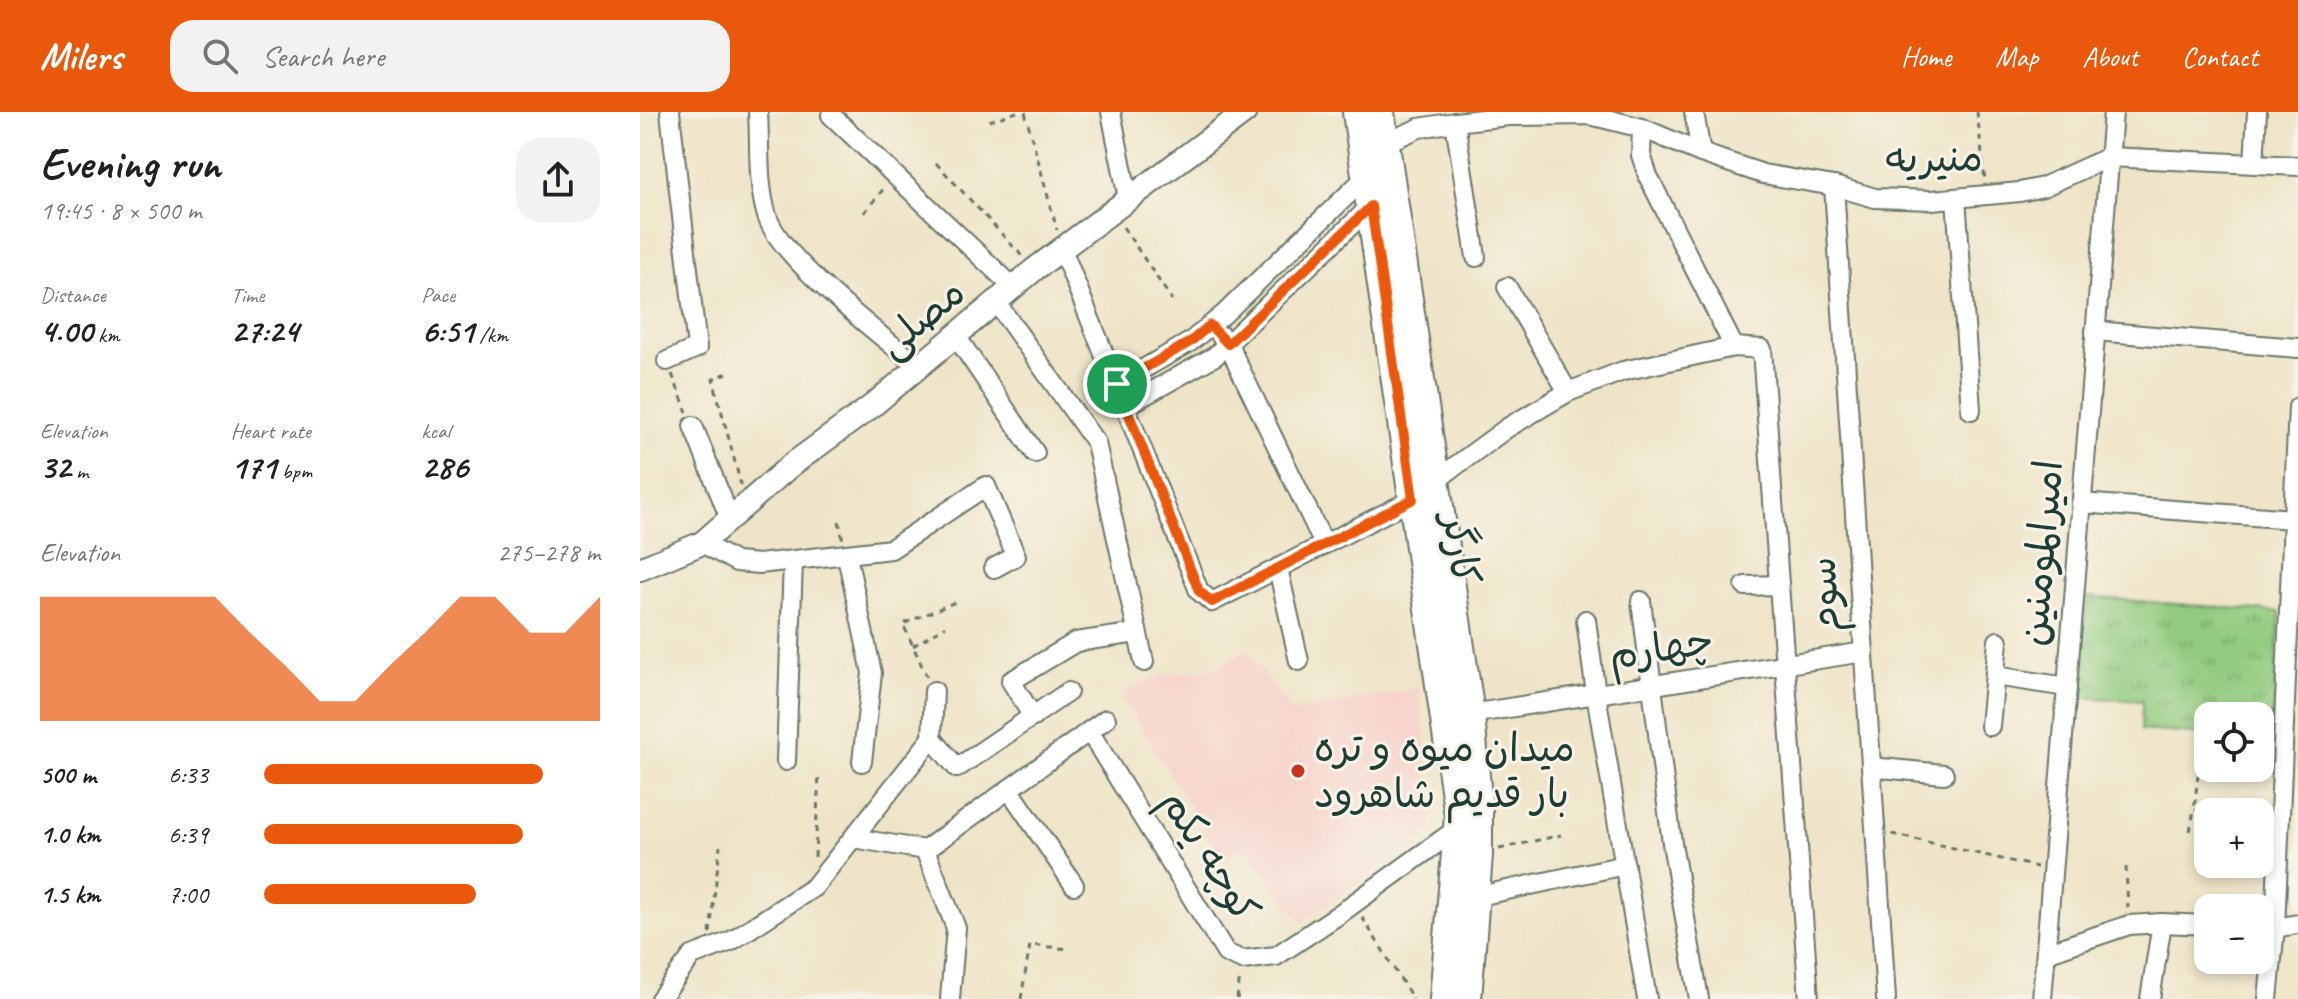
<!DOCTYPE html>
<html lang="en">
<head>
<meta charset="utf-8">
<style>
	body { margin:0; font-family:Caveat,"Playpen Sans Arabic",sans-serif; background:#f2f2f2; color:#202124; height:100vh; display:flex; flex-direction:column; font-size:30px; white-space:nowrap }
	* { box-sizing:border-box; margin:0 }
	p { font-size:26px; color:#757577 }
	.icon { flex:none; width:44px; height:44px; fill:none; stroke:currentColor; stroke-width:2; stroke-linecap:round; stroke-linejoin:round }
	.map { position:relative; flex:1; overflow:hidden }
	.sheet { display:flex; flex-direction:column; background:#fff; width:640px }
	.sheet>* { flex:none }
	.buttons { position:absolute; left:1554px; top:590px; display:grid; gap:16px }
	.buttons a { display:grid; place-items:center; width:80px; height:80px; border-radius:16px; background:#fff; box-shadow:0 4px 12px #0003; font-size:40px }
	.pin { position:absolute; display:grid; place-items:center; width:68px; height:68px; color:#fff; margin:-34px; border:4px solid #fff; border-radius:50%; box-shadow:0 2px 8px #0007 }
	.round { display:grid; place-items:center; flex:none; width:84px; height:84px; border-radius:24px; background:#f2f2f2 }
	.summary { display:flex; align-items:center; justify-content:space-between; height:136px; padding:0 40px }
	h1 { font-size:44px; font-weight:600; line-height:60px }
	.metrics { display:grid; grid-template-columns:repeat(3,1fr); gap:12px; height:136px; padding:8px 40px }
	.metrics div { display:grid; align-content:center }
	.metrics b { font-size:34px; font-weight:600 }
	.metrics small { font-size:22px; font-weight:400 }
	.metrics p { font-size:22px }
	.chart { height:224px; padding:16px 40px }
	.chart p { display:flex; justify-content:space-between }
	.chart svg { width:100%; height:144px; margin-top:8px; fill:#ea580c; opacity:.7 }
	ul { padding:0 40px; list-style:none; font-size:26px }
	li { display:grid; grid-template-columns:128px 96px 1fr; align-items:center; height:60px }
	li i { height:20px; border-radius:10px; background:#ea580c }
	header { display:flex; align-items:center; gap:48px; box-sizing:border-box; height:112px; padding:0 40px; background:#ea580c; color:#fff }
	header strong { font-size:38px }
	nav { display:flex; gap:44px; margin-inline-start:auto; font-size:28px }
	.search { width:560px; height:72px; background:#f2f2f2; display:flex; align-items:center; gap:20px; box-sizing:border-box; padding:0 28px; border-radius:24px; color:#757577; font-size:30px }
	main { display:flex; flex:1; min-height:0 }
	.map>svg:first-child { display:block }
	.built { fill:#f7d0c9 }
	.park { fill:url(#park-tufts); stroke:#58845a; stroke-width:2 }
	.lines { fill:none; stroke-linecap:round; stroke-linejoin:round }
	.minor-casing { stroke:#687767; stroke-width:22 }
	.tertiary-casing { stroke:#687767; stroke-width:26 }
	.primary-casing { stroke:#687767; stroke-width:32 }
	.path { stroke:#687767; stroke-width:3; stroke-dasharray:6 6; stroke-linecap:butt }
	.minor { stroke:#fff; stroke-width:18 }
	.tertiary { stroke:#fff; stroke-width:22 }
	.primary { stroke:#fff; stroke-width:28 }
	.route-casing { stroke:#fff; stroke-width:16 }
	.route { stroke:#ea580c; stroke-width:10 }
	.poi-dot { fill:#c8321e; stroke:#f7f3e8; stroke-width:3 }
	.labels { text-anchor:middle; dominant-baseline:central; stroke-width:6; stroke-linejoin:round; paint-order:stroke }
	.street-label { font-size:40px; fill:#1f3d34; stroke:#f7f3e8 }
	.poi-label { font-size:40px; fill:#1f3d34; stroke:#f7f3e8; text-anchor:start }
</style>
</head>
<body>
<header>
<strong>Milers</strong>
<div class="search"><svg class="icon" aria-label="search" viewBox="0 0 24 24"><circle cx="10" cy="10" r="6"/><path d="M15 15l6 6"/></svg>Search here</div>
<nav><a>Home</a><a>Map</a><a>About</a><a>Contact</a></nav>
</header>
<main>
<section class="sheet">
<div class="summary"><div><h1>Evening run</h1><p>19:45 · 8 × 500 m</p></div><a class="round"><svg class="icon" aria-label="share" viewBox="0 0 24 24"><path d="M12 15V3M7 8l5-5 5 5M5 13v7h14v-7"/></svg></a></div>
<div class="metrics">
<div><p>Distance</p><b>4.00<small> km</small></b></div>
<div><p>Time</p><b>27:24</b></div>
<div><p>Pace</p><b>6:51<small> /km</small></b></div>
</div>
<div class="metrics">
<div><p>Elevation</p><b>32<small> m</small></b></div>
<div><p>Heart rate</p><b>171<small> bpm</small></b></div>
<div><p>kcal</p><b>286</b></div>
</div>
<div class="chart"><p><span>Elevation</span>275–278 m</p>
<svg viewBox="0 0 160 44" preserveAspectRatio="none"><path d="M0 44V6L10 6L20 6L30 6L40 6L50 6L60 17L70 27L80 38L90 38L100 27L110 17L120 6L130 6L140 17L150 17L160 6V44z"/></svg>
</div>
<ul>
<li><b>500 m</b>6:33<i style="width:83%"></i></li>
<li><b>1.0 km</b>6:39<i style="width:77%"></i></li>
<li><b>1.5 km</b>7:00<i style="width:63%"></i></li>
</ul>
</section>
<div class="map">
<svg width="1658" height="887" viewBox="0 0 1658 887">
	<defs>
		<pattern id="park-tufts" width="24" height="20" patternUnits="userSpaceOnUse" patternTransform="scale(2)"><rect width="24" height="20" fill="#92cb7f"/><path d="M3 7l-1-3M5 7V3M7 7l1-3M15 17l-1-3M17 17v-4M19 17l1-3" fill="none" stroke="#77a669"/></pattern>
	</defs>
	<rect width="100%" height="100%" fill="#f7f3e8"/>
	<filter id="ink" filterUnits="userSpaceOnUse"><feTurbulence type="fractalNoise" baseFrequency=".0125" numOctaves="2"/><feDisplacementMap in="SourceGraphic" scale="16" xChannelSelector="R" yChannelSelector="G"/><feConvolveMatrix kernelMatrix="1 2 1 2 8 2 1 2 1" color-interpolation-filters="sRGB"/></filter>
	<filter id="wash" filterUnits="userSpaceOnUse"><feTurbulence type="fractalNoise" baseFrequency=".006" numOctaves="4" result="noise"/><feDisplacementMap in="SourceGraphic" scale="32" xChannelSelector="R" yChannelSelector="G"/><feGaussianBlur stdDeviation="1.8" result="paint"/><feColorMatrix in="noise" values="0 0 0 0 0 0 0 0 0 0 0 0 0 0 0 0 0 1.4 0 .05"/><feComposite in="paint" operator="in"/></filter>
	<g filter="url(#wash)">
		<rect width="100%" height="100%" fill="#efe4c7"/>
		<!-- built -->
		<polygon class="built" points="607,537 652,600 780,576 792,718 662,811 604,736 583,748 480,582 520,563 574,557"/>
		<!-- park -->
		<polygon class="park" points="1445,485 1640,500 1631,628 1620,627 1620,604 1568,604 1568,623 1501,618 1502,589 1441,585"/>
	</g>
	<g filter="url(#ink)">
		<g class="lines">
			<defs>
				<g id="minor">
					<path d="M118 0C120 33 117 72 127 104 141 148 241 223 279 255"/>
					<polyline points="471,0 488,86"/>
					<polyline points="1054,0 1061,41"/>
					<polyline points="191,3 373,175"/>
					<polyline points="815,10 836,145"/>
					<polyline points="1002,16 1001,43 1008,64 1094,235"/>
					<polyline points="745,31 779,16 815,10 868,4 950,3 1002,16 1061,41 1123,62 1194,74 1235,86 1292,88 1380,80 1403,75 1469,45 1658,54"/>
					<polyline points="1614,52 1617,0"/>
					<polyline points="1194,74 1246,887"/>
					<polyline points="1316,86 1331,298"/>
					<polyline points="422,137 559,479 572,490 773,387"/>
					<polyline points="867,175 928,280"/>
					<polyline points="356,190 456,331 504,550"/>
					<polyline points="1455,219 1658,236"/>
					<polyline points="316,224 395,341"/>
					<polyline points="581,224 588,232 684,432"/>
					<polyline points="27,249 57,236 30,0"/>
					<polyline points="477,272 550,230 584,202 727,64"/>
					<polyline points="486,294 575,244 731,94"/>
					<polyline points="53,314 90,407"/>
					<polyline points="795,369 867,316 928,280 983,259 1094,235 1122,237 1169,887"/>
					<polyline points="1441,391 1653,407"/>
					<polyline points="62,431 96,450 119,452 251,437 346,374 376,444 354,456"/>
					<polyline points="207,444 232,561 222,650"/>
					<polyline points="638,456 659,549"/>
					<polyline points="1105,474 1139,473"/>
					<polyline points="1001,489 1032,731 1059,887"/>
					<polyline points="946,508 956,582 1007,887"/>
					<polyline points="1355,564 1427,575"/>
					<polyline points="830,602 1224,540"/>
					<polyline points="393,605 371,569 436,530 497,521"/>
					<polyline points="1350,614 1358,529"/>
					<polyline points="449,619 586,841 602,848 636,844 698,803 818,716"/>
					<polyline points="292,626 317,656 428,580"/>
					<polyline points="146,649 153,449"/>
					<polyline points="1231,655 1304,662"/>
					<polyline points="369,677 434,773"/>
					<polyline points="213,726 285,738 466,607"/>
					<polyline points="285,738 316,816 310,887"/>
					<polyline points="834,785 985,753"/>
					<polyline points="1620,816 1635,816 1658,812"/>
					<polyline points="1406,841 1489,813 1522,811 1568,813"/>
					<polyline points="20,887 52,844 91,829 174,775 292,626 294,579"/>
					<polyline points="1402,887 1473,0"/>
					<polyline points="1510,887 1522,811"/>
					<polyline points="1628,887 1635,816 1658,295"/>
				</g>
				<polyline id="tertiary" points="0,457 62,431 150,354 232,294 395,157 605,0"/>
				<g id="primary">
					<polyline points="717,0 819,704 804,887"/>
					<polyline points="740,0 830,602 838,700 838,743 827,887"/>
				</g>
			</defs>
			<!-- minor casing -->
			<use href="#minor" class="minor-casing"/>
			<!-- tertiary casing -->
			<use href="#tertiary" class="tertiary-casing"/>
			<!-- primary casing -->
			<use href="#primary" class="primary-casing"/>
			<!-- path -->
			<g class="path">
				<polyline points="385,0 417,118"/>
				<polyline points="1337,0 1345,68"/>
				<polyline points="349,9 377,0"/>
				<polyline points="296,51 383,145"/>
				<polyline points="224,101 245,75"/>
				<polyline points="483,115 532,188"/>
				<polyline points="87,261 73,267 101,373"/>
				<polyline points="32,262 47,300"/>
				<polyline points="199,409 203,429"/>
				<polyline points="273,534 306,514"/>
				<polyline points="287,565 263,512 320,488"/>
				<polyline points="1558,663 1554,698 1623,698"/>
				<polyline points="1550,719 1554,698"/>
				<polyline points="1252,722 1397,755"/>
				<polyline points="859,737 921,723"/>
				<polyline points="175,745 179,661"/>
				<polyline points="1486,755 1488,796"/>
				<polyline points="722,805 773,887"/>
				<polyline points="70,821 80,734"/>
				<polyline points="381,887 390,833 430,837"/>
				<polyline points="597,887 600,864"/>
			</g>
			<!-- minor -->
			<use href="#minor" class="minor"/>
			<!-- tertiary -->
			<use href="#tertiary" class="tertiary"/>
			<!-- primary -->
			<use href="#primary" class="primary"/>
		</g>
	</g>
	<g class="lines" filter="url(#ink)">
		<defs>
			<polygon id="route" points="731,94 773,387 572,490 559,479 477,272 550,230 570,213 588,232"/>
		</defs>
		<!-- route casing -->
		<use href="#route" class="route-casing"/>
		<!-- route -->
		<use href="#route" class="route"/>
	</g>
	<!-- markers -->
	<circle class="poi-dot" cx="658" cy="659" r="8"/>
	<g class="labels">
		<!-- street labels -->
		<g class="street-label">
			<text transform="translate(1294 46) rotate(-1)">منیریه</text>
			<text transform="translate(281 206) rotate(-40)">مصلی</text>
			<text transform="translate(821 437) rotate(82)">کارگر</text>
			<text transform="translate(1401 441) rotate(-85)">امیرالمومنین</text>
			<text transform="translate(1184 483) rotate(-94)">سوم</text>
			<text transform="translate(1021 536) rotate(-9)">چهارم</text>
			<text transform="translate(570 744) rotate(58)">کوچه یکم</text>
		</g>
		<!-- poi labels -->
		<g class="poi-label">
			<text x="674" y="636">میدان میوه و تره<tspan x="674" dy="46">بار قدیم شاهرود</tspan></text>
		</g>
	</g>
</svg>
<div class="buttons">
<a><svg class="icon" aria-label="locate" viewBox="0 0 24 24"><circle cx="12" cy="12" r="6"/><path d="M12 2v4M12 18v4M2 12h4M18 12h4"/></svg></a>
<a>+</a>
<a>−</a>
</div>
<div class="pin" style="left:477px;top:272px;background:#1e9e55"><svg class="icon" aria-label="arrive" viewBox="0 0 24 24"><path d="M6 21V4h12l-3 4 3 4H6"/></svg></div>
</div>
</main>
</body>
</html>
